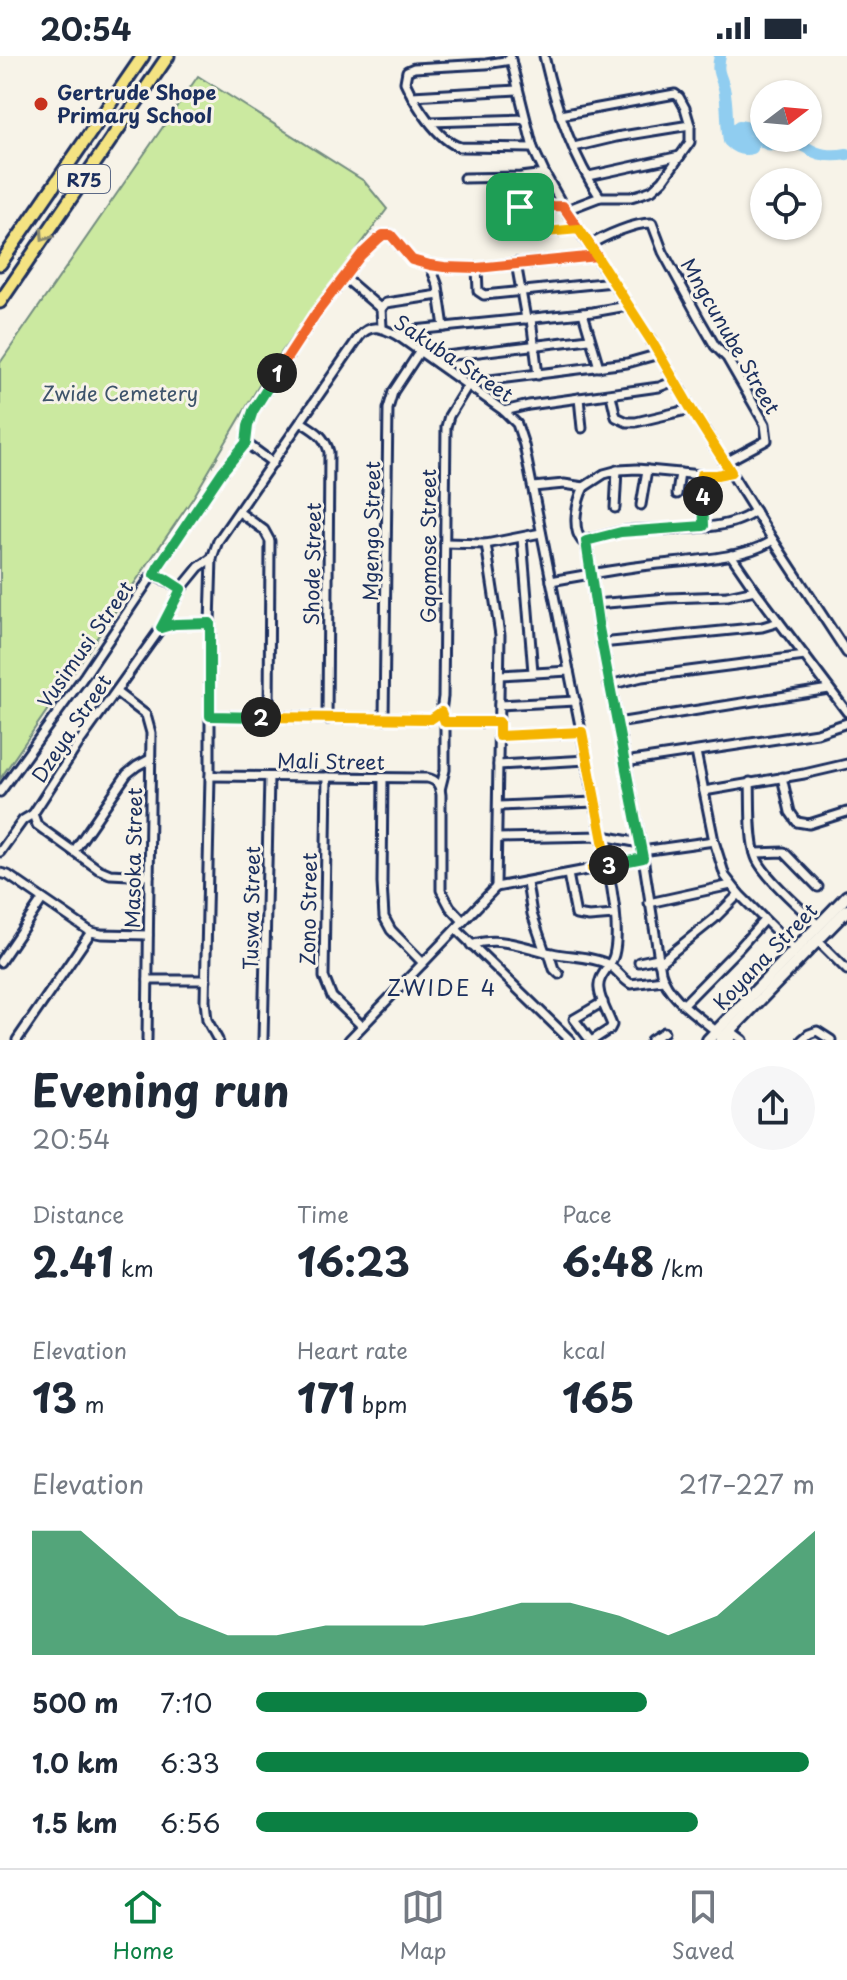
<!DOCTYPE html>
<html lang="en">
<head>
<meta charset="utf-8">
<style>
	body { margin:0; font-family:"Playpen Sans",sans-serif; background:#f6f6f7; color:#1f2937; height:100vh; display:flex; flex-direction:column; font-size:30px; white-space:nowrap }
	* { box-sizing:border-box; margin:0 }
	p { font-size:26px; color:#747a83 }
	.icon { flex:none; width:44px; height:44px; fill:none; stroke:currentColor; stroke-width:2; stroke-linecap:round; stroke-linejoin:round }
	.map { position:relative; height:984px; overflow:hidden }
	.side { display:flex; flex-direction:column; background:#fff; flex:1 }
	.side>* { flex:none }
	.needle { width:52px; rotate:74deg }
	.fabs { position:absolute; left:750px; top:24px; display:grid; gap:16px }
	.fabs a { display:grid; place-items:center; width:72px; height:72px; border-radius:50%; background:#fff; box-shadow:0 2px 6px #0004; font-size:40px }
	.pin { position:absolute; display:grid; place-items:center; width:68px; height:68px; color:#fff; margin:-34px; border-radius:16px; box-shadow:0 4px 12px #0006 }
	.km { position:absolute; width:40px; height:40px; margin:-20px; border-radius:50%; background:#222; color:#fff; font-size:22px; line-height:40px; text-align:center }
	.round { display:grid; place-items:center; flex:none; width:84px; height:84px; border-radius:42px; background:#f6f6f7 }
	.headline { display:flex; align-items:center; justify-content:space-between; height:136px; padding:0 32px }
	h1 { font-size:44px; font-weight:700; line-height:60px }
	.figures { display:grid; grid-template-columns:repeat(3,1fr); gap:12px; height:136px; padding:8px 32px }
	.figures div { display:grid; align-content:center }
	.figures b { font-size:40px; font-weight:700 }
	.figures small { font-size:22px; font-weight:400 }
	.figures p { font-size:22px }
	.chart { height:224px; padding:16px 32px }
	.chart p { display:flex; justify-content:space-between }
	.chart svg { width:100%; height:144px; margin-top:8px; fill:#0b8043; opacity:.7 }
	ul { padding:0 32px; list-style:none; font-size:26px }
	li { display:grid; grid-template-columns:128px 96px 1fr; align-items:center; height:60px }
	li i { height:20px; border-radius:10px; background:#0b8043 }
	.status { display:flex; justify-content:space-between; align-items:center; height:56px; padding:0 40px; background:#fff; direction:ltr }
	.status svg { height:22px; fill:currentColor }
	.menu { display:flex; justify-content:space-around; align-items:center; height:112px; border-top:2px solid #e0e1e3; background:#fff; font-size:22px; color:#747a83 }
	.menu a { display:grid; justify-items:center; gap:4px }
	.menu .active { color:#0b8043 }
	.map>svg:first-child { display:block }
	.green { fill:#cbe9a0; stroke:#738c7f; stroke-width:2 }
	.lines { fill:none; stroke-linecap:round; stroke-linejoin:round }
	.river { stroke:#90cdf0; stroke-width:12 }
	.street-casing { stroke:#1b2f5e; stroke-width:13 }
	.secondary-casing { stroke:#1b2f5e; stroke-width:16 }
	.primary-casing { stroke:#1b2f5e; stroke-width:17 }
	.street { stroke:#f7f3e8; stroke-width:7 }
	.secondary { stroke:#f7f3e8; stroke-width:10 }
	.primary { stroke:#f4e382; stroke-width:11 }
	.oneway { stroke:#888970 }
	.split-1-casing { stroke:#fff; stroke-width:16 }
	.split-2-casing { stroke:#fff; stroke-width:16 }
	.split-3-casing { stroke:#fff; stroke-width:16 }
	.split-4-casing { stroke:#fff; stroke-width:16 }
	.split-5-casing { stroke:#fff; stroke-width:16 }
	.split-1 { stroke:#f0652b; stroke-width:10 }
	.split-2 { stroke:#22a559; stroke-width:10 }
	.split-3 { stroke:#f5b400; stroke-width:10 }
	.split-4 { stroke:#22a559; stroke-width:10 }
	.split-5 { stroke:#f5b400; stroke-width:10 }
	.poi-dot { fill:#c8321e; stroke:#f7f3e8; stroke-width:3 }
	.labels { text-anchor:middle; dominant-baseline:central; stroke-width:6; stroke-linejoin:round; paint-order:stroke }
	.shield { fill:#f7f3e8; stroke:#5d6a87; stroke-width:2 }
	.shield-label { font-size:18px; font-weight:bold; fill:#1b2f5e }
	.poi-label { font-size:20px; font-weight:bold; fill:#1b2f5e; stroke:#f7f3e8; text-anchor:start }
	.street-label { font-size:20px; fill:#1b2f5e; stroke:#f7f3e8 }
	.park-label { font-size:20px; fill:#3e546b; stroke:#f7f3e8 }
	.neighbourhood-label { font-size:22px; letter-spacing:2px; fill:#1b2f5e; stroke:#f7f3e8 }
</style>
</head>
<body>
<div class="status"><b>20:54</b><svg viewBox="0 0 49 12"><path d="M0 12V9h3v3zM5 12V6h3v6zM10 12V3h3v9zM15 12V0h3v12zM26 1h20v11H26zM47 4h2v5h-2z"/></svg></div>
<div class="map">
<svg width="847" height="984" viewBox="0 0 847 984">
	<rect width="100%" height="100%" fill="#f7f3e8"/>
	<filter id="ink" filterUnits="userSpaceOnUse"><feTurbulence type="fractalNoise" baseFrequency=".0125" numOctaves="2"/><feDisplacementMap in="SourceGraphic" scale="16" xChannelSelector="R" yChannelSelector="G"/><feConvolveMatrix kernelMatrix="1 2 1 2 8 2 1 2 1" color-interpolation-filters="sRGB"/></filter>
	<g filter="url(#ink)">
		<!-- green -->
		<polygon class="green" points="198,20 364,125 387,153 267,316 193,442 0,723 0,307"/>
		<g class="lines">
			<!-- river -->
			<path class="river" d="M720 0C716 16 720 17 724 32 728 49 726 67 729 85 735 91 743 95 752 92V90C746 84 739 82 737 73L739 70C758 72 753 79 765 87 771 91 783 86 791 87 806 89 803 91 815 96 825 100 836 100 847 98"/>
			<defs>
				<g id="street">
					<polyline points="510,0 533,92 545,118 563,150 652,286 691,353 773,484 847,597"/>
					<path d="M544 0C555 48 572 100 600 141"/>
					<path d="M511 4 486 8 414 12 407 15 405 26C414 46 438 85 460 91L533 92"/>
					<polyline points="412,40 517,34"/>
					<polyline points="560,59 675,38 679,41 685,52 690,69 690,86 663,124 652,134 641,138 631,141 600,141 566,154"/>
					<polyline points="430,66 525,63"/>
					<polyline points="574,91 616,81 690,69"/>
					<polyline points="589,120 680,100"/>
					<polyline points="464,122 521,121 545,118"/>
					<polyline points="498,151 563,150"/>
					<polyline points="520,151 524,167 534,177 579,173"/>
					<path d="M590 189C604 180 636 166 652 167L663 196 700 264 715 290 727 302 765 368 767 384 726 406"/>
					<polyline points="516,207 526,263"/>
					<polyline points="430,209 438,230 444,271"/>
					<polyline points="477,212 478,235 484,239 613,226"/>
					<polyline points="345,222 381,253"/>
					<polyline points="583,257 599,311"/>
					<polyline points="531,263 538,319"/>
					<polyline points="382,271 381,253 386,247 439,239"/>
					<polyline points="398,280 404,275 593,256 627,250"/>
					<polyline points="437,307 441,301 446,300 589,283"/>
					<polyline points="469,330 482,325 627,307 659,298"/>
					<polyline points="611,339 616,361 627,366 636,366 691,353"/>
					<polyline points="579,342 582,372"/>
					<polyline points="504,355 529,349 659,331 675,325"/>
					<path d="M301 366C314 374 325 380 329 396L327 663"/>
					<polyline points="246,387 273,407"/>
					<polyline points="701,419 704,470"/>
					<polyline points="533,431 564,428 584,431 604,418 619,414 637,413 701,419 717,419 731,416"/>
					<path d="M584 431C577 445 571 472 582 485 597 483 611 477 625 475 662 470 726 479 755 455"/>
					<polyline points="677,438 680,417"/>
					<polyline points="641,449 647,414"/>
					<polyline points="615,452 617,414"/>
					<polyline points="239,456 264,474 270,485 269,661"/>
					<polyline points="522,482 533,616"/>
					<path d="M586 485 598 567 642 795 661 916C668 942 697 959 717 976"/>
					<polyline points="445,487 486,488 541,477"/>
					<polyline points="486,488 500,579 496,831"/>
					<polyline points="731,499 755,534 847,656"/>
					<polyline points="154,519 158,511 222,416 246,387 248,370 253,355 315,259 361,199 378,183 383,179 391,179 412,204 430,209 444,211 477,212 597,200"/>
					<path d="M551 525C584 519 617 513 650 509 684 505 746 503 773 484"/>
					<polyline points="595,548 668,542 727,540 755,534"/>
					<polyline points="161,572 181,533"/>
					<polyline points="601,587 762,571 779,566"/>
					<polyline points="500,619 569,615"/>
					<polyline points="609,629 642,621 805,600"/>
					<polyline points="116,636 146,659 151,677 147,984"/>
					<polyline points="499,649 576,645"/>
					<polyline points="210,660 431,663 441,656"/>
					<polyline points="384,663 388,353 393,336 420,295"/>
					<polyline points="445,666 499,666"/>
					<polyline points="617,667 829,633"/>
					<polyline points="499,680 582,676"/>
					<polyline points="696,696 714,785 725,820 739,838 795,894"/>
					<polyline points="625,706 817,677 847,667"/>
					<polyline points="498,709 587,704"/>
					<path d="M210 720 427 722C437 724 440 729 441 739V834L450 851 463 865"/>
					<polyline points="327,721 324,921 332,941 362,970"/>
					<polyline points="782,721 790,756 797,766 809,768 847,756"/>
					<polyline points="383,722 382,827 384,861 391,874 423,907"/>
					<path d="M750 726C751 746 749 782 756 801 762 819 804 855 819 870"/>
					<polyline points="440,734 445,714 445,666 441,656 443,641 446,371 449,360 468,329"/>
					<polyline points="704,735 804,718 847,708"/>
					<polyline points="0,736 85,619 151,521 158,520 181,533 199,511 212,502"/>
					<polyline points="499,750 595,746"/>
					<polyline points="498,782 603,780 640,787"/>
					<polyline points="74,795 127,718 137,710 150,703"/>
					<polyline points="642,795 714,785"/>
					<polyline points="0,796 23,764 33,758"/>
					<polyline points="755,797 784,796 818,831"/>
					<polyline points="606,810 643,802"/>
					<polyline points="0,817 8,819 91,876 101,878 148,879"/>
					<polyline points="568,818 576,859 589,861 614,859"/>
					<polyline points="149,820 110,818 98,813 37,769 33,758 79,687 161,572 175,568 210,567"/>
					<polyline points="527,827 532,858 545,896"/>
					<polyline points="649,847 731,829"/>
					<polyline points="456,873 570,984"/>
					<polyline points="817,884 847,914"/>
					<path d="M471 889C501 879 523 892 552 897 569 901 591 900 607 908 616 912 622 923 631 928L663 924"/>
					<polyline points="549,897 554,913 559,918"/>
					<polyline points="0,906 42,844"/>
					<polyline points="639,906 658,902"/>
					<polyline points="659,907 714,863 739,838"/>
					<polyline points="148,924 206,924"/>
					<polyline points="684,948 740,891 764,864"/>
					<polyline points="17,984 91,876"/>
					<path d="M218 984 207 964 205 945 210 720V567L212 502 218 485 359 281C371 266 383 272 398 280L504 355 517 368 524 389 605 795 601 806 592 813 496 831"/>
					<polyline points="263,984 269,721"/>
					<polyline points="349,984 496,831"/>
					<polyline points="590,984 574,963 603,946"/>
					<path d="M593 984 610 973 612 969C608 958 600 945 599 933 597 920 611 911 614 899 620 875 613 834 607 810"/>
					<polyline points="651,984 664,976"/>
					<polyline points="729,984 735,978 743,984"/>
					<polyline points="802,984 809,978 817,975 831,984"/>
				</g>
				<g id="secondary">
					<polyline points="708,984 847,840"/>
					<polyline points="721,984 847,854"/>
				</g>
				<g id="primary">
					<polyline points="0,208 143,0"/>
					<polyline points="0,246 168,0"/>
				</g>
			</defs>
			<!-- street casing -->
			<use href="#street" class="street-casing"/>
			<!-- secondary casing -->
			<use href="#secondary" class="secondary-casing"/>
			<!-- primary casing -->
			<use href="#primary" class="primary-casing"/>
			<!-- street -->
			<use href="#street" class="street"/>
			<!-- secondary -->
			<use href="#secondary" class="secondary"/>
			<!-- primary -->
			<use href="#primary" class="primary"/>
		</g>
		<!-- one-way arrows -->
		<defs><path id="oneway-chevron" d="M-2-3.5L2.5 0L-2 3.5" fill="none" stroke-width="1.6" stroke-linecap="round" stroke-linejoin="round" transform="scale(2)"/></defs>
		<use class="oneway" href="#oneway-chevron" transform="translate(45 180) rotate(124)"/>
	</g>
	<g class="lines" filter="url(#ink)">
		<defs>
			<polyline id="split-1" points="277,317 315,259 361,199 378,183 383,179 391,179 412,204 430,209 444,211 477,212 597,200 563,150 520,151"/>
			<polyline id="split-2" points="261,661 210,660 210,567 175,568 161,572 181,533 164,522 154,519 158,511 222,416 246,387 248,370 253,355 277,317"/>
			<polyline id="split-3" points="261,661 431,663 441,656 445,666 499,666 499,680 582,676 605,795 601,806 592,813 609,809"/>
			<polyline id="split-4" points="609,809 643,802 598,567 586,485 621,476 704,470 703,440"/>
			<polyline id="split-5" points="520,151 524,167 534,177 579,173 652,286 691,353 731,416 717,419 701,419 703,440"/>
		</defs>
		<!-- split-1 casing -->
		<use href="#split-1" class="split-1-casing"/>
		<!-- split-2 casing -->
		<use href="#split-2" class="split-2-casing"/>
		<!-- split-3 casing -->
		<use href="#split-3" class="split-3-casing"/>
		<!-- split-4 casing -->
		<use href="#split-4" class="split-4-casing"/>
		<!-- split-5 casing -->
		<use href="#split-5" class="split-5-casing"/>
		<!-- split-1 -->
		<use href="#split-1" class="split-1"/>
		<!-- split-2 -->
		<use href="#split-2" class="split-2"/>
		<!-- split-3 -->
		<use href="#split-3" class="split-3"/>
		<!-- split-4 -->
		<use href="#split-4" class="split-4"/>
		<!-- split-5 -->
		<use href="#split-5" class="split-5"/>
	</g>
	<!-- markers -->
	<circle class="poi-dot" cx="41" cy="48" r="8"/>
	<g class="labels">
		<!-- shield labels -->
		<rect class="shield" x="58" y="109" width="52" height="28" rx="6"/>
		<g class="shield-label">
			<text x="84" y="123">R75</text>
		</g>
		<!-- poi labels -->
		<g class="poi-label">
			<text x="57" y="36">Gertrude Shope<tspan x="57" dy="23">Primary School</tspan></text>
		</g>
		<!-- street labels -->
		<g class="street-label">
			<text transform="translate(731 280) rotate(60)">Mngcunube Street</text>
			<text transform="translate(454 302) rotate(34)">Sakuba Street</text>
			<text transform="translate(371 475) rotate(-89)">Mgengo Street</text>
			<text transform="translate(428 490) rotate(-90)">Gqomose Street</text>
			<text transform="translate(312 508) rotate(-89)">Shode Street</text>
			<text transform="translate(85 588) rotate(-55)">Vusimusi Street</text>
			<text transform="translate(71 672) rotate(-56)">Dzeya Street</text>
			<text transform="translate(331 705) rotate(1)">Mali Street</text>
			<text transform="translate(133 802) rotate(-89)">Masoka Street</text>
			<text transform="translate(251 852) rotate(-89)">Tuswa Street</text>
			<text transform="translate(308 853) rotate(-89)">Zono Street</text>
			<text transform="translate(765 900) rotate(-46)">Koyana Street</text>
		</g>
		<!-- park labels -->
		<g class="park-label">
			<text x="120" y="337">Zwide Cemetery</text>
		</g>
		<!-- neighbourhood labels -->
		<g class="neighbourhood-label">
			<text x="442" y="930">ZWIDE 4</text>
		</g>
	</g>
</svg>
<div class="fabs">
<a><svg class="needle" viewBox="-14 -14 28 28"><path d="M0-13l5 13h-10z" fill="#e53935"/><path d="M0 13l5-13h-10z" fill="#747a83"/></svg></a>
<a><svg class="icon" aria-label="locate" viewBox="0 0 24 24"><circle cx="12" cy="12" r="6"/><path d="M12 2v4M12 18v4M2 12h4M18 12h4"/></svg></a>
</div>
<div class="pin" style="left:520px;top:151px;background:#1e9e55"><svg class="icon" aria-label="arrive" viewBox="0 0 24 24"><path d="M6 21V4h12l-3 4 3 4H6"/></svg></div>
<b class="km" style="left:277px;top:317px">1</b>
<b class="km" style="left:261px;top:661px">2</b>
<b class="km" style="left:609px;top:809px">3</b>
<b class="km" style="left:703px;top:440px">4</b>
</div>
<section class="side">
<div class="headline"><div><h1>Evening run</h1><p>20:54</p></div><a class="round"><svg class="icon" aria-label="share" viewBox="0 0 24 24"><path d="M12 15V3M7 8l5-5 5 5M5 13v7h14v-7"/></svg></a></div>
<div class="figures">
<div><p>Distance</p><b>2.41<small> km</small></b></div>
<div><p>Time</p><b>16:23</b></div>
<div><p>Pace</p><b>6:48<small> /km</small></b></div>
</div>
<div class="figures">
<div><p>Elevation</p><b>13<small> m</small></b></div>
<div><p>Heart rate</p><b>171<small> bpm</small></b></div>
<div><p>kcal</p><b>165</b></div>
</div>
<div class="chart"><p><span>Elevation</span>217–227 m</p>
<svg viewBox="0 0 160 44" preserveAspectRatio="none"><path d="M0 44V6L10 6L20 19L30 32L40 38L50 38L60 35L70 35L80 35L90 32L100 28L110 28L120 32L130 38L140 32L150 19L160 6V44z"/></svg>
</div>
<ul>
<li><b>500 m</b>7:10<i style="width:70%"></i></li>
<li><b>1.0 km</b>6:33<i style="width:99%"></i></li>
<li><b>1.5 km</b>6:56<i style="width:79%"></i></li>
</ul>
</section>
<nav class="menu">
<a class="active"><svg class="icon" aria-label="home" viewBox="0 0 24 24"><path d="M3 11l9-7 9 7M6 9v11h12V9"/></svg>Home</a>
<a><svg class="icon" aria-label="map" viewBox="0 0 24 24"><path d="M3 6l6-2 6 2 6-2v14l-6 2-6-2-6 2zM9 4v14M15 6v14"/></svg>Map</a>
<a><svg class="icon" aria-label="saved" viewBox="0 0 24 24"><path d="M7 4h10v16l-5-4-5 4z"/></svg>Saved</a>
</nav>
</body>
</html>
